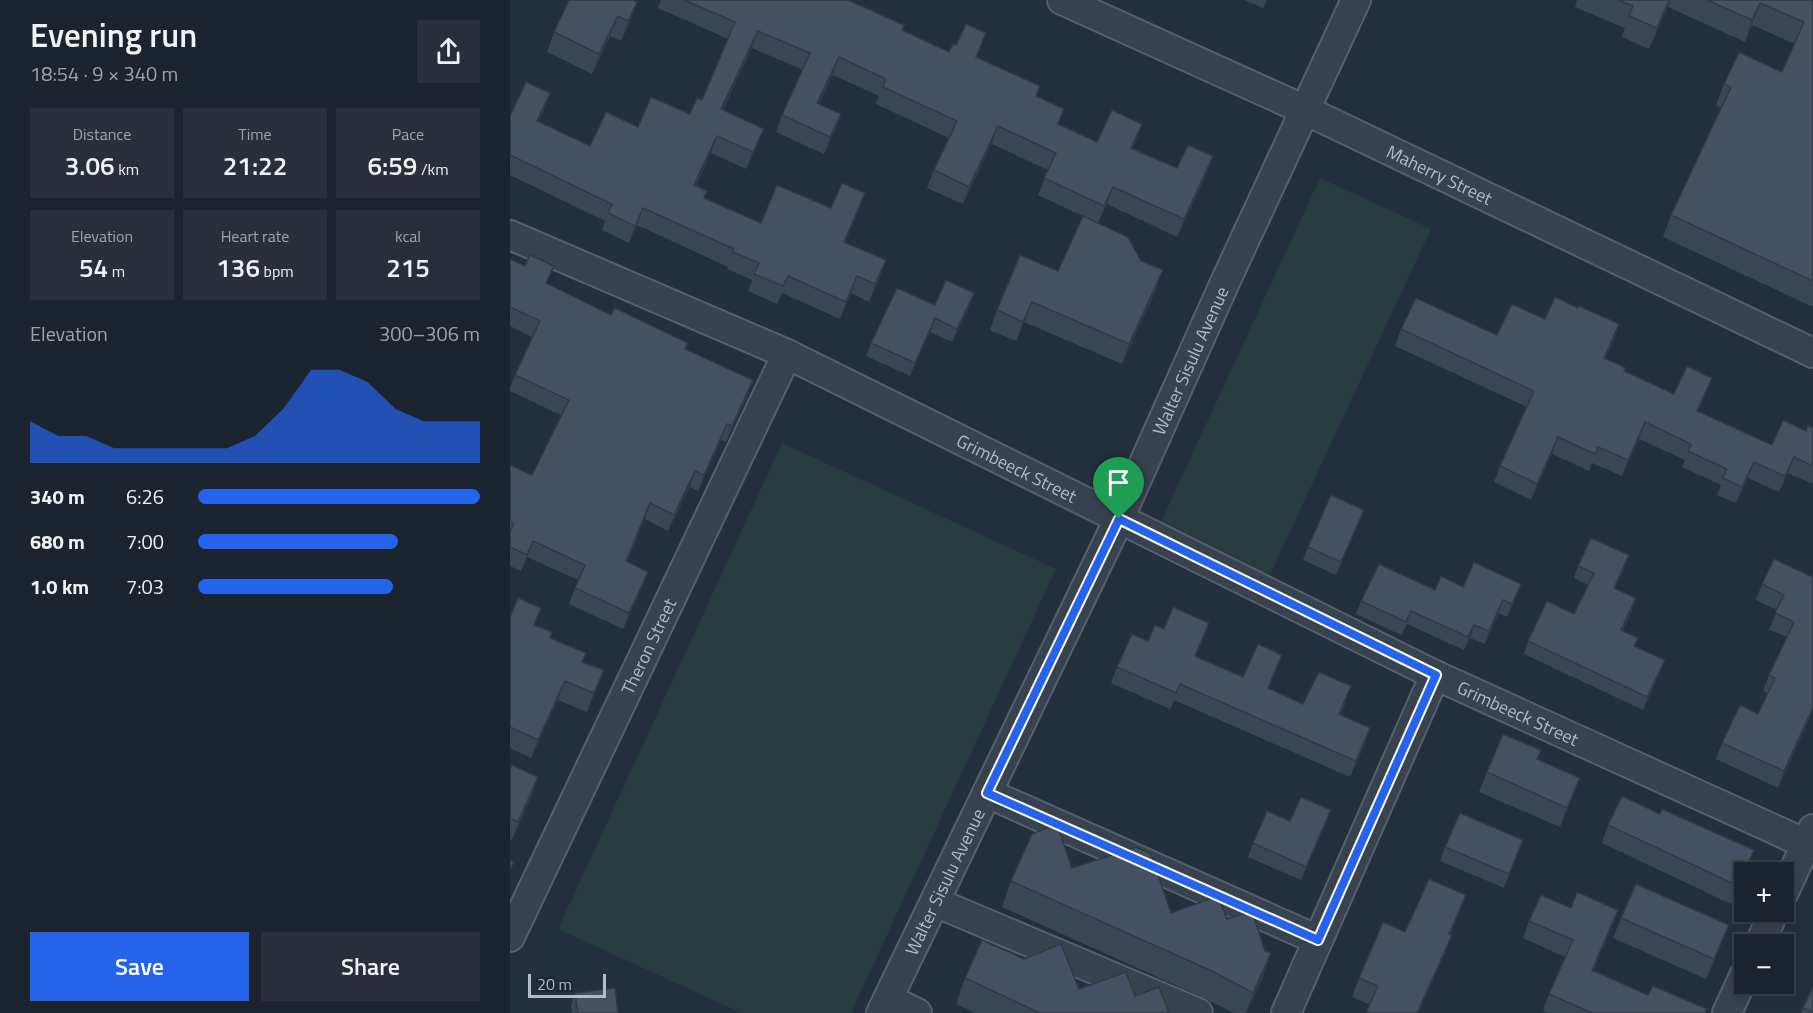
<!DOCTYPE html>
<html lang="en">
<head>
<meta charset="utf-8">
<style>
	body { margin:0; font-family:"Titillium Web",sans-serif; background:#282f3a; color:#f1f3f6; height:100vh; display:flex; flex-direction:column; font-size:22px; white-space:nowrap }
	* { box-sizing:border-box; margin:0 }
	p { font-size:20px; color:#a0a4aa }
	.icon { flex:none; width:33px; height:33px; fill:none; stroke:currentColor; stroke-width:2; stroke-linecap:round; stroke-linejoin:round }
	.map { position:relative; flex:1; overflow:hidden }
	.drawer { display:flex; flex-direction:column; background:#1b232e; width:510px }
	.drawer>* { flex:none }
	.fabs { position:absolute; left:1224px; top:862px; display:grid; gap:12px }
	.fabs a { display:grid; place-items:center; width:60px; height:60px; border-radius:0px; background:#1b232e; box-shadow:0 3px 9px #0003,0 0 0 2px #39404a; font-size:30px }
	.scale { position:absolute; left:18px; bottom:15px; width:78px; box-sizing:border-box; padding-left:6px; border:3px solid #b4bcc9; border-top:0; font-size:16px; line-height:21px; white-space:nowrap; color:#b4bcc9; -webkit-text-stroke:4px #1d2633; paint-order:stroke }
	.pin { position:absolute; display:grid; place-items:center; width:51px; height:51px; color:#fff; margin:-62px -26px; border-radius:50% 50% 50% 0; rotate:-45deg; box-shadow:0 0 6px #0007 }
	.pin .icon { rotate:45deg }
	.round { display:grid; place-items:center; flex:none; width:63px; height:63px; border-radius:0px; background:#282f3a }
	.summary { display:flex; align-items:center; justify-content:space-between; height:102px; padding:0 30px }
	h1 { font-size:33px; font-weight:600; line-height:45px }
	.stats { display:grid; grid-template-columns:repeat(3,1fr); gap:9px; height:102px; padding:6px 30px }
	.stats div { display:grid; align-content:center; border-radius:0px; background:#282f3a; text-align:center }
	.stats b { font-size:26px; font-weight:600 }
	.stats small { font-size:16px; font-weight:400 }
	.stats p { font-size:16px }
	.chart { height:168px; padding:12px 30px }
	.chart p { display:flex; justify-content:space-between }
	.chart svg { width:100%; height:108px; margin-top:6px; fill:#2563eb; opacity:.7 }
	.cta { display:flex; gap:12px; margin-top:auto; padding:12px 30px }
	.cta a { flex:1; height:69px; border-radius:0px; background:#2563eb; color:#fff; font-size:24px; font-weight:600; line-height:69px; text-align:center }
	.cta a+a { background:#282f3a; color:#f1f3f6 }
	ul { padding:0 30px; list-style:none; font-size:20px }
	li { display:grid; grid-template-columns:96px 72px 1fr; align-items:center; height:45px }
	li i { height:15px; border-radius:8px; background:#2563eb }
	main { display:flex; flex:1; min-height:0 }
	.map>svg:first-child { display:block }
	.green { fill:#263c3f }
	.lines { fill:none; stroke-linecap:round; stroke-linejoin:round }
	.minor-casing { stroke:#565f6c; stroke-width:32 }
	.minor { stroke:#38414e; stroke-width:28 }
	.wall { fill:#3b4654 }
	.shaded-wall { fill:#303945 }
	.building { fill:#455162; stroke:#303945; stroke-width:1.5 }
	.route-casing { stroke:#fff; stroke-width:12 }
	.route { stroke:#2563eb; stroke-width:8 }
	.labels { text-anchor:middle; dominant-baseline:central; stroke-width:6; stroke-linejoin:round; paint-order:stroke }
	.street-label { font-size:18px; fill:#b4bcc9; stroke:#1d2633 }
</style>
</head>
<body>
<main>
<section class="drawer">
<div class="summary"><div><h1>Evening run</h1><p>18:54 · 9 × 340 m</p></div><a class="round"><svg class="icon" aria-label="share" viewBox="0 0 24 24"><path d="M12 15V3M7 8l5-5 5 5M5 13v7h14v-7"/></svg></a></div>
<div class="stats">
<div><p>Distance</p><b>3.06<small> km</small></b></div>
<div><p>Time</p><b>21:22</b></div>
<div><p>Pace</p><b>6:59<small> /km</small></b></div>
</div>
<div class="stats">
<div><p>Elevation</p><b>54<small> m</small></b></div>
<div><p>Heart rate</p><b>136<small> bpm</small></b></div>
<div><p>kcal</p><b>215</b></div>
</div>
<div class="chart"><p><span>Elevation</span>300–306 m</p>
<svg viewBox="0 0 160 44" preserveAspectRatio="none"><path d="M0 44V27L10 33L20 33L30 38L40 38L50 38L60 38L70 38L80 33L90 22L100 6L110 6L120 11L130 22L140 27L150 27L160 27V44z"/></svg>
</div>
<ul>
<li><b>340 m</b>6:26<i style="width:100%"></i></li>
<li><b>680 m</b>7:00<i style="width:71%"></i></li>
<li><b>1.0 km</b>7:03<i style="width:69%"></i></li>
</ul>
<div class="cta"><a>Save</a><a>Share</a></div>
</section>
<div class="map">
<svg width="1303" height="1013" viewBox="0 0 1303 1013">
	<rect width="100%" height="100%" fill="#242f3e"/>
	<!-- green -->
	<g class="green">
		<polygon points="810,178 921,229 758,579 648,528"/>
		<polygon points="272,443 546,569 341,1013 231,1013 48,929"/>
	</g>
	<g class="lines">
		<defs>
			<g id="minor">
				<path id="s1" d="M552 0 795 110 1303 353"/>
				<path id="s2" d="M0 235 277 354 925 675 1303 847"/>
				<polyline points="477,793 808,940"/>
				<polyline points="1274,892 1303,829"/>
				<polyline points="425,902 688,1013"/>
				<path id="s3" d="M0 937 277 354"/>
				<polyline points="1249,945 1264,912"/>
				<polyline points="378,999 407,1013"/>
				<path id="s4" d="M371 1013 609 519 716 280 846 0"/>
				<polyline points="776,1013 925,675"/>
				<polyline points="1217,1013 1234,976"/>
			</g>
		</defs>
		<!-- minor casing -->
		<use href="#minor" class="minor-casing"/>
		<!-- minor -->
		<use href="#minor" class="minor"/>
	</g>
	<!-- wall -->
	<g class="wall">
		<polygon points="123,0 120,22 111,41 100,36 82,74 37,52 44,32"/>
		<polygon points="151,0 338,0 392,30 439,52 467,57 527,96 549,124 587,142 626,141 623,148 667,168 703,156 697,173 667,237 597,204 588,223 646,290 612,364 514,322 506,341 480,330 487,310 548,271 573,216 528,195 538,170 482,144 453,204 417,188 424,170 439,138 366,104 369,96 323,75 309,104 331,114 325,131 314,154 266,132 272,115 293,70 242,48 213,110 247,146 236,169 201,153 186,186 197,191 194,198 251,223 321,208 355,193 349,210 335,242 376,260 359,302 341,293 330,319 272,293 267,304 238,291 242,280 217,269 218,267 127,225 119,243 92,230 95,221 0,175 0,116 34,110 29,121 80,146 128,127 180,114 192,100 218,39 148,8"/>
		<polygon points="734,0 757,0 753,8"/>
		<polygon points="1067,0 1303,0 1303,307 1153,237 1161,215 1211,108 1206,105 1214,84 1272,72 1285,44 1242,25 1235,42 1158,7 1139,49 1112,37 1115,28 1065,7"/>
		<polygon points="0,259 37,284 101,315 176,349 237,397 216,442 211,440 188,491 180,487 158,531 135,519 117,562 138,572 132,588 113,629 59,604 68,580 17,557 11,571 0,566 0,465 22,475 51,415 0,391 0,388 5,375 22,337 0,326"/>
		<polygon points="425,305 459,307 442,342 420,332 400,376 356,356 361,343"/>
		<polygon points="1068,308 1109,324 1104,340 1095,358 1115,371 1164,394 1202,378 1188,411 1262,445 1303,428 1303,484 1278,473 1269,492 1238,478 1226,503 1207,495 1211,485 1172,467 1175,460 1129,439 1112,476 1082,463 1079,471 1042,454 1021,500 984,482 990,466 1017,407 885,346 891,329 987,335"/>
		<polygon points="849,523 826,575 793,560 798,547"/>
		<polygon points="1119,555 1105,588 1122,611 1113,631 1128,638 1125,646 1155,660 1150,673 1133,710 1014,654 1018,641 1064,614 1078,585 1064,578 1068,566"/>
		<polygon points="1303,577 1303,711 1268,788 1206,759 1212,743 1248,714 1258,694 1253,691 1259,675 1277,637 1259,630 1267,610 1246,600 1252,584"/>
		<polygon points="953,587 1006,597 997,617 989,613 975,644 960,638 954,650 897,624 891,635 846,614 851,601"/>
		<polygon points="0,617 25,625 40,638 76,653 72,662 94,670 77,712 48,700 21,758 0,748"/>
		<polygon points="699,623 686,656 733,677 766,671 759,688 793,704 836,702 830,715 855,744 840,777 664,700 660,709 601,683 607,667 638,641 654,629"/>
		<polygon points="1031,750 1027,759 1062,798 1050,827 969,792 977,772"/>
		<polygon points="0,770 28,777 22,795 2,840 0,839"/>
		<polygon points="1150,814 1244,850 1237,868 1235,873 1234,873 1221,904 1092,843 1098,825"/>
		<polygon points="780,821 816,824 791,880 738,857 743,843"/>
		<polygon points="935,847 1008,853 994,888 930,861"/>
		<polygon points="562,868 661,913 717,919 755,951 761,953 752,979 736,1013 724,1013 694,998 492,907 501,881"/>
		<polygon points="1061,908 1108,910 1102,927 1083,971 1138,995 1195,1013 1038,1013 1033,1011 1039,994 1055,957 1013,938 1019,921"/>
		<polygon points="949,914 940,935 935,954 860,1005 842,997 849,978 895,932"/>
		<polygon points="1111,918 1211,945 1196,979 1103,938"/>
		<polygon points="455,978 569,989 625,996 659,1013 465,1013 446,1004"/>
		<polygon points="1303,987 1303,1013 1291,1013 1293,1008"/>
		<polygon points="65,993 108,1013 62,1013 61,1005"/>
	</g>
	<!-- shaded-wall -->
	<g class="shaded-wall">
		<polygon points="1159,0 1160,0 1158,7 1139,49 1147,28"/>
		<polygon points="127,2 120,22 111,41 118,21"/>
		<polygon points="1250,3 1242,25 1235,42 1242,20"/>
		<polygon points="108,16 100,36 82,74 89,54"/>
		<polygon points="248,31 242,48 205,126 211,109"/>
		<polygon points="329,57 323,75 301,120 307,103"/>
		<polygon points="40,93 34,110 21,138 27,121"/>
		<polygon points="331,114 325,131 314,154 320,137"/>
		<polygon points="632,124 626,141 615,165 621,148"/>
		<polygon points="488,126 482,144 453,204 459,187"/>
		<polygon points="254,129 247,146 236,169 243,152"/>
		<polygon points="207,136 201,153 178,202 184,185"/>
		<polygon points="703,156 697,173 667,237 674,219"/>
		<polygon points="603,187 597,204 588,223 594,206"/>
		<polygon points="355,193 349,210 328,259 334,242"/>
		<polygon points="133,208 127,225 119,243 125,226"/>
		<polygon points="376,260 370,278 359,302 365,284"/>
		<polygon points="653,270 646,290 612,364 619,344"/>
		<polygon points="347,276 341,293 330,319 336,302"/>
		<polygon points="464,293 459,307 442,342 447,329"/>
		<polygon points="522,302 514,322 506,341 513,322"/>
		<polygon points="425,318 420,332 400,376 405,363"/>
		<polygon points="1109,324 1104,340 1088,374 1094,358"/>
		<polygon points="1202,378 1196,394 1181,427 1187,411"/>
		<polygon points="243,380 237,397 216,442 222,426"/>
		<polygon points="1135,422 1129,439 1112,476 1118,460"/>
		<polygon points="217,424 211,440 188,491 194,475"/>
		<polygon points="1048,437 1042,454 1021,500 1027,484"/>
		<polygon points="1284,457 1278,473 1269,492 1275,476"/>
		<polygon points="1244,462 1238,478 1226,503 1232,487"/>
		<polygon points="185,471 180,487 158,531 164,515"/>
		<polygon points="140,503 135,519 110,578 116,561"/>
		<polygon points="854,510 849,523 826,575 831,562"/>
		<polygon points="23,541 17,557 11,571 17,555"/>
		<polygon points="1119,555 1115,568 1099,601 1104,588"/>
		<polygon points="138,572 132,588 113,629 119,613"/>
		<polygon points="1011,584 1006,597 997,617 1002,604"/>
		<polygon points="1126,598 1122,611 1107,643 1111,630"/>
		<polygon points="993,600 989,613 975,644 979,631"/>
		<polygon points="699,623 693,639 679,672 685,656"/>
		<polygon points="964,625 960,638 954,650 958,637"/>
		<polygon points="772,655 766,671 752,703 758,688"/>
		<polygon points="1155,660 1150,673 1133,710 1137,697"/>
		<polygon points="94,670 87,689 77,712 84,693"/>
		<polygon points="55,681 48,700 21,758 28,740"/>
		<polygon points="1303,707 1303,711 1268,788 1274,771"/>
		<polygon points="860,728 855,744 840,777 846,761"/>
		<polygon points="28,777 22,795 2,840 8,822"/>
		<polygon points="1070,778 1062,798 1050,827 1057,808"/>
		<polygon points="821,810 816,824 791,880 796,867"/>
		<polygon points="1013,840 1008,853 994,888 999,874"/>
		<polygon points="1244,850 1237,868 1235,873 1234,873 1234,875 1221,904 1228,886"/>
		<polygon points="956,895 949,914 932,953 939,934"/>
		<polygon points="1108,910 1102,927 1076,987 1082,970"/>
		<polygon points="1219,925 1211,945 1196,979 1204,959"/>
		<polygon points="942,935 935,954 909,1013 907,1013"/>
		<polygon points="761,953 752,979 736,1013 743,993"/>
	</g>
	<!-- building -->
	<g class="building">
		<polygon points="59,0 123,0 127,2 118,21 108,16 89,54 44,32"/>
		<polygon points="174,0 338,0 394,25 392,30 439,52 443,44 446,45 456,24 476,33 466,57 530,86 526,96 554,109 548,124 587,142 602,110 632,124 621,148 667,168 678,145 703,156 674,219 603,187 594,206 534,178 546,153 488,126 459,187 424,170 447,121 373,87 376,79 329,57 307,103 331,114 320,137 272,115 300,53 248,31 211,109 254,129 243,152 207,136 184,185 197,191 194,198 251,223 267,185 321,208 332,183 355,193 334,242 376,260 365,284 347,276 336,302 278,276 273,286 244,274 249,263 223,252 224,249 133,208 125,226 98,213 102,204 0,155 0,116 16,82 40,93 27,121 80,146 96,112 128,127 141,97 180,114 187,98 192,100 225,22"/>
		<polygon points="1108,0 1159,0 1147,28 1119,16 1123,6"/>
		<polygon points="1197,0 1303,0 1303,281 1161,215 1221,87 1214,84 1229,52 1272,72 1294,22 1250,3 1242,20"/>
		<polygon points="573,216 618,237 631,261 653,270 619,344 522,302 513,322 487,310 510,255 548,271"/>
		<polygon points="20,255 44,266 36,283 101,315 105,308 178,343 175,349 243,380 222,426 217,424 194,475 185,471 164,515 140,503 116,561 138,572 119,613 65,588 75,565 23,541 17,555 0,547 0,532 4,523 0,521 0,465 22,475 59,400 5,375 30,321 0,307 0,259 15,266"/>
		<polygon points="436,280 464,293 447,329 425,318 405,363 361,343 387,288 425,305"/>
		<polygon points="1045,297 1068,308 1069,306 1109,324 1094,358 1116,368 1114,371 1164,394 1177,366 1202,378 1187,411 1262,445 1273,420 1296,431 1298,425 1303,428 1303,466 1284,457 1275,476 1244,462 1232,487 1213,478 1217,469 1178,451 1181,444 1135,422 1118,460 1088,447 1085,454 1048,437 1027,484 990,466 1024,391 891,329 906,298 987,335 1002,304 1035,319"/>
		<polygon points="821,495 854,510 831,562 798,547"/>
		<polygon points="1081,538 1119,555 1104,588 1126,598 1111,630 1128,638 1124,646 1155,660 1137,697 1018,641 1037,601 1064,614 1084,573 1068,566"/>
		<polygon points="1264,559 1303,577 1303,707 1274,771 1212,743 1230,705 1248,714 1265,678 1259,675 1284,622 1265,613 1274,595 1252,584"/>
		<polygon points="964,562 1011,584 1002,604 993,600 979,631 964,625 958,637 901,611 896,622 851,601 869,564 925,590 931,576 953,587"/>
		<polygon points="8,598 31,608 24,625 42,632 40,638 76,653 72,662 94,670 84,693 55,681 28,740 0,727 0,617"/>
		<polygon points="663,607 699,623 685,656 733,677 748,644 772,655 758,688 793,704 809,672 841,686 829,714 860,728 846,761 670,684 666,693 607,667 622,634 638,641 645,625 654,629"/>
		<polygon points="993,734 1031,750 1027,759 1070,778 1057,808 977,772"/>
		<polygon points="2,765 28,777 8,822 0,818 0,770"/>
		<polygon points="1112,796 1150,814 1152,809 1244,850 1228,886 1098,825"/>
		<polygon points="791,797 821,810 796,867 743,843 757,811 780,821"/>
		<polygon points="950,813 1013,840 999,874 935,847"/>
		<polygon points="547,824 562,868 626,847 641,854 661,913 708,896 717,919 742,911 755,951 761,953 743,993 704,972 501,881 522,834"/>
		<polygon points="0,860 4,862 0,870"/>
		<polygon points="919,879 956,895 939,934 942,935 907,1013 856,1013 868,986 849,978 873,922 895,932"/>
		<polygon points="1126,884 1219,925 1204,959 1111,918"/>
		<polygon points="1067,892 1108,910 1082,970 1138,995 1143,986 1197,1009 1195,1013 1082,1013 1039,994 1063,940 1019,921 1031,895 1061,908"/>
		<polygon points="472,940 514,959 551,944 569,989 616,972 625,996 649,987 659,1013 530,1013 455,978"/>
		<polygon points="1303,987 1303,1012 1293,1008"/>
		<polygon points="105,988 108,1013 68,1013 65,993"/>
	</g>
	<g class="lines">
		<defs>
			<polygon id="route" points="609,519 926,675 808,940 477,793"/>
		</defs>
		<!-- route casing -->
		<use href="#route" class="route-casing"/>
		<!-- route -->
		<use href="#route" class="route"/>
	</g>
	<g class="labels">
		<!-- street labels -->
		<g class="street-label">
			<text stroke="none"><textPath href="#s1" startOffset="416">Maherry Street</textPath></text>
			<text stroke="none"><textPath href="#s4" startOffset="722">Walter Sisulu Avenue</textPath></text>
			<text stroke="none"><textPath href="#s2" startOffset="558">Grimbeeck Street</textPath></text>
			<text stroke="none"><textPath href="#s3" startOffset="322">Theron Street</textPath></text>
			<text stroke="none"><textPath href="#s2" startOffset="1116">Grimbeeck Street</textPath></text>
			<text stroke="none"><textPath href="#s4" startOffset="146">Walter Sisulu Avenue</textPath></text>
		</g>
	</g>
</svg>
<div class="fabs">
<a>+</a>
<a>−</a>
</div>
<div class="scale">20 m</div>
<div class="pin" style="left:609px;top:519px;background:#1e9e55"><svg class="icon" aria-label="arrive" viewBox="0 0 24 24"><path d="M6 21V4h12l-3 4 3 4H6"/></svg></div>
</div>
</main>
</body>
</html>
